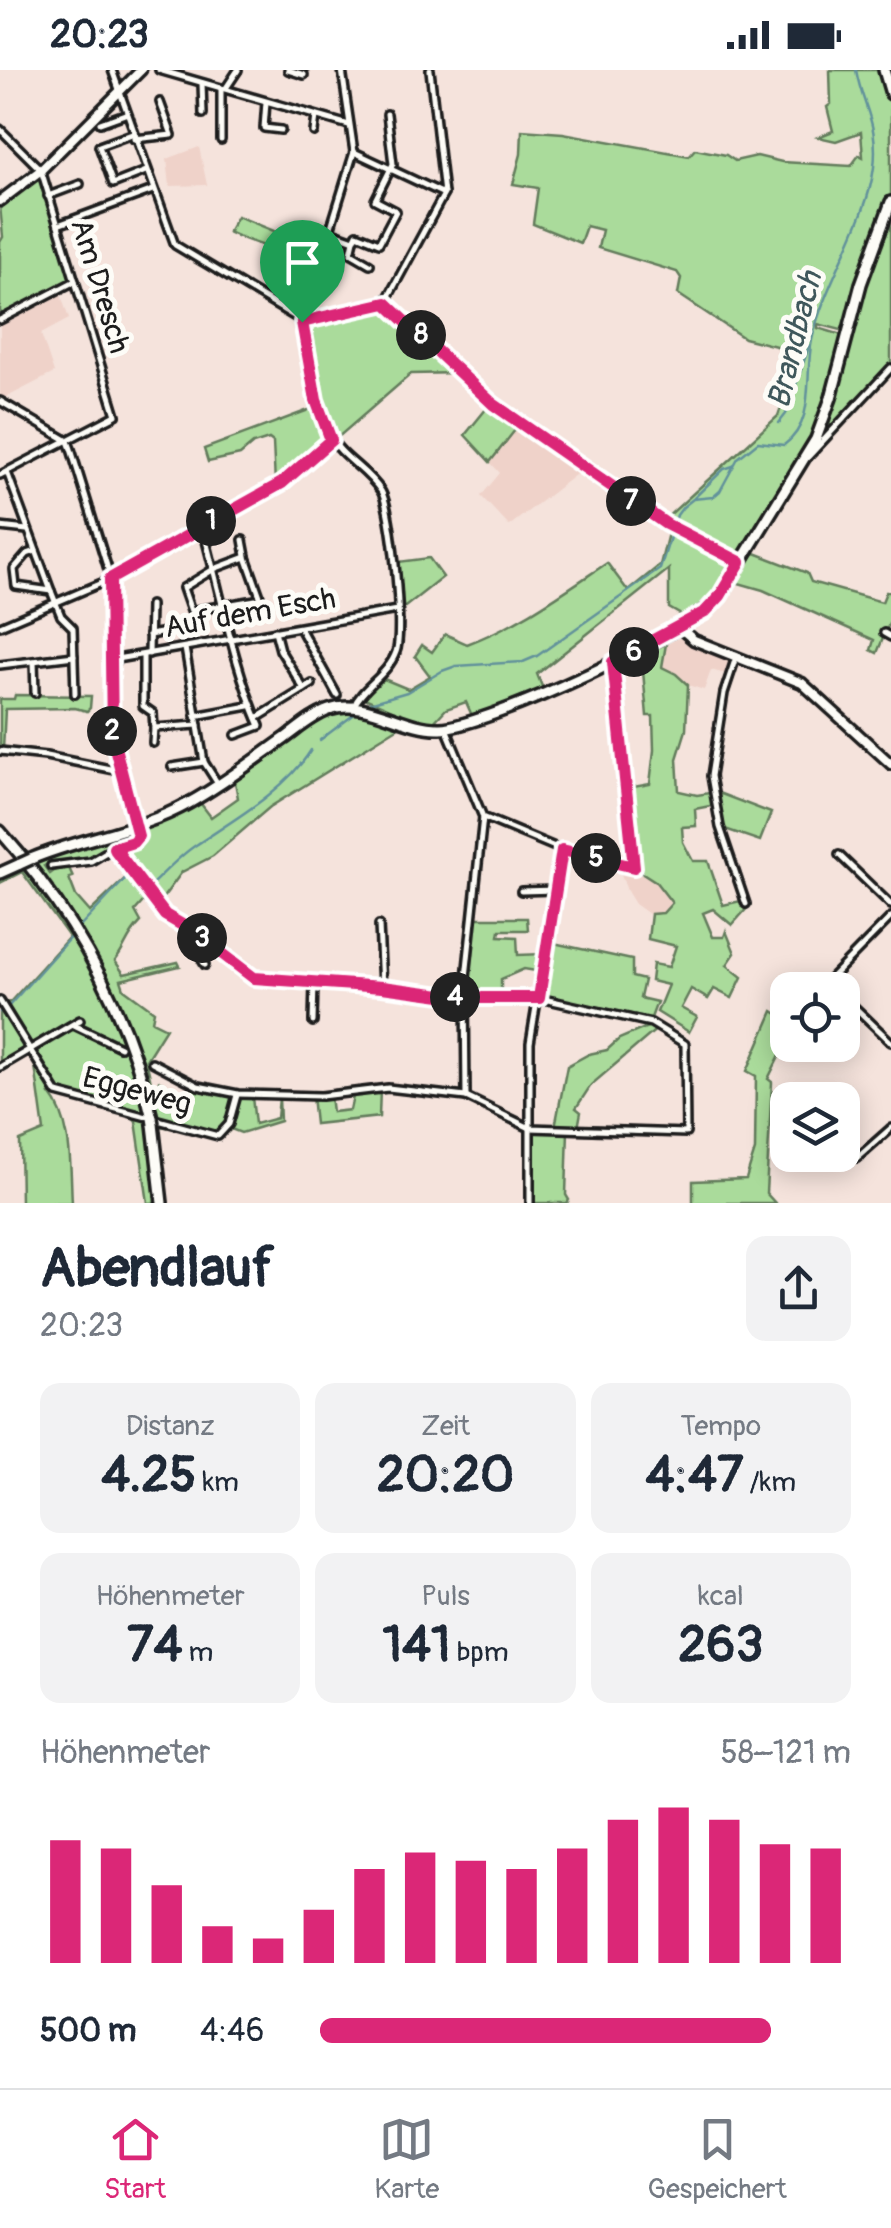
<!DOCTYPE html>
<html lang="de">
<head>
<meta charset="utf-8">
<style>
	body { margin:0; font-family:Pangolin,sans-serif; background:#f2f2f3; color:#1f2937; height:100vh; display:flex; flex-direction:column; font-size:38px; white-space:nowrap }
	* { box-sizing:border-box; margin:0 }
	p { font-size:32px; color:#747a83 }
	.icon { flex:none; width:55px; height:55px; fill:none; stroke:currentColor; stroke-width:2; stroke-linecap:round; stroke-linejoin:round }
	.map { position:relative; height:1133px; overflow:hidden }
	.side { display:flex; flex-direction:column; background:#fff; flex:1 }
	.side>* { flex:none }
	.tools { position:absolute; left:770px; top:902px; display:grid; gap:20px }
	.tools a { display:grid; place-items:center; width:90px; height:90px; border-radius:20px; background:#fff; box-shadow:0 5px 25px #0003; font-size:50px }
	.pin { position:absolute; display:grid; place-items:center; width:85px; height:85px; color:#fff; margin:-102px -42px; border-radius:50% 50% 50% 0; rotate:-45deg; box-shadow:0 0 10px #0007 }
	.pin .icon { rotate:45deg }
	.km { position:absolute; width:50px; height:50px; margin:-25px; border-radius:50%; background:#222; color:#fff; font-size:28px; line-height:50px; text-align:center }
	.round { display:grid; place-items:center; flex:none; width:105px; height:105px; border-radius:20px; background:#f2f2f3 }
	.summary { display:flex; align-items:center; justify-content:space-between; height:170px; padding:0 40px }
	h1 { font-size:55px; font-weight:800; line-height:75px }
	.metrics { display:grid; grid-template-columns:repeat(3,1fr); gap:15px; height:170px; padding:10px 40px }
	.metrics div { display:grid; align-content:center; border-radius:20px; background:#f2f2f3; text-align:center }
	.metrics b { font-size:50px; font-weight:800 }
	.metrics small { font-size:28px; font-weight:400 }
	.metrics p { font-size:28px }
	.chart { height:280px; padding:20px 40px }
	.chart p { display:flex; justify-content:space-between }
	.chart svg { width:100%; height:180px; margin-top:10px; stroke:#db2777; stroke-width:6 }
	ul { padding:0 40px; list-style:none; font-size:32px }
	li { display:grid; grid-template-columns:160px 120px 1fr; align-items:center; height:75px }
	li i { height:25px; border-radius:12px; background:#db2777 }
	.status { display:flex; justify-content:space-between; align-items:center; height:70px; padding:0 50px; background:#fff; direction:ltr }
	.status svg { height:28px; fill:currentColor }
	.tab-bar { display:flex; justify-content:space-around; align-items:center; height:140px; border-top:2px solid #e0e1e3; background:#fff; font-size:28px; color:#747a83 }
	.tab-bar a { display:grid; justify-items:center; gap:5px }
	.tab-bar .on { color:#db2777 }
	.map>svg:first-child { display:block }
	.built { fill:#efd2c9 }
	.green { fill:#aadb9b; stroke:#637c5c; stroke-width:2.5; fill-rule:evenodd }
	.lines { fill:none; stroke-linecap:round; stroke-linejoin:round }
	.stream { stroke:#62929b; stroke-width:2.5 }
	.minor-casing { stroke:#1c1c1c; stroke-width:12 }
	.tertiary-casing { stroke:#1c1c1c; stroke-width:15 }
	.secondary-casing { stroke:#1c1c1c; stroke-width:16 }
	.minor { stroke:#fdfcf7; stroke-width:5 }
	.tertiary { stroke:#fdfcf7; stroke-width:8 }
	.secondary { stroke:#fdfcf7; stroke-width:9 }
	.secondary-bridge-casing { stroke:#1c1c1c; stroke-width:16; stroke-linecap:butt }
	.secondary-bridge { stroke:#fdfcf7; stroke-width:9 }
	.route-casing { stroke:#fff; stroke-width:20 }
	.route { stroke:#db2777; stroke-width:12 }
	.labels { text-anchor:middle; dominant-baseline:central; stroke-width:10; stroke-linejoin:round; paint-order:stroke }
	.street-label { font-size:30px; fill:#1c1c1c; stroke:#fdfcf7 }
	.water-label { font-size:32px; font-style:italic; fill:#3f575b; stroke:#fdfcf7 }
</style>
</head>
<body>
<div class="status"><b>20:23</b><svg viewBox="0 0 49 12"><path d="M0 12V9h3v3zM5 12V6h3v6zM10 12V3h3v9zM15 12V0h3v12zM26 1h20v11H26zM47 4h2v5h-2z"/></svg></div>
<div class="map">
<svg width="891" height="1133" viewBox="0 0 891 1133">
	<rect width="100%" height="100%" fill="#f5e3dc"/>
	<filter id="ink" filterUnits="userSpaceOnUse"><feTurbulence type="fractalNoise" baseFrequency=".01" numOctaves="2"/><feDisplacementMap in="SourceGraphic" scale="20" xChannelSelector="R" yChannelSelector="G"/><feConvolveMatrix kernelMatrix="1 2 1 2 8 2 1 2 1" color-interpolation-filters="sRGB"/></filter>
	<g filter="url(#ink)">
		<!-- built -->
		<g class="built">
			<polygon points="199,77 207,115 170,116 167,89"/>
			<polygon points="60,222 69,249 41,264 54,303 3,329 0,327 0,252"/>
			<polygon points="491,333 579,402 509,456 481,426 500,403 465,365"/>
			<polygon points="678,567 734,591 729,605 711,600 704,620 688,615 676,604 662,597 666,574"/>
			<polygon points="618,795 635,798 655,811 673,833 663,843 649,844 635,834 627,821"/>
		</g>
		<!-- green -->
		<g class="green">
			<polygon points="830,0 882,0 891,34 891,126 857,217 845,261 818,254 818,258 842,265 844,270 823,347 813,371 742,484 736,488 664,450 778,346 800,282 744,268 678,224 681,208 677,202 598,178 602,160 586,156 580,173 533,154 538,118 513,114 521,84 522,60 563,63 689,86 695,79 726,85 735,91 757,86 782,92 851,96 859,85 863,87 861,62 836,71 818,67 833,61 827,37 831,34"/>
			<polygon points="40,103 72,209 3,247 0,241 0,172 3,167 0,136"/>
			<polygon points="891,143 891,295 820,372 831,345 858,238"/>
			<path d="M237 146 323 181 318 195C288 182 257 176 228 162Z"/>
			<polygon points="387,239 456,303 411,304 336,369 318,328 306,253"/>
			<polygon points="491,333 519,355 490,392 465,365"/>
			<polygon points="314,338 324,370 286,408 275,414 273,372 269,369 253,374 240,385 208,392 204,379"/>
			<path d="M669 459 735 494 717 527 690 550 669 538V499L537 604 543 619 473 648 466 632 446 639 431 655 398 646 399 643 362 627 384 609 408 619 430 606 415 586 422 575 432 582 445 564 467 574C518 555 562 523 607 493L628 521 660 495Z"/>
			<polygon points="755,483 807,503 811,512 882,532 886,522 891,522 891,549 877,583 871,580 874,570 763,520 735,512 750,484"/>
			<polygon points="429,488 443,507 405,537 400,536 398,492"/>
			<polygon points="666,574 662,597 676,604 688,615 686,660 677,689 679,721 697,725 716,722 771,743 760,771 725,759 715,735 695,739 696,756 682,757 683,772 693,791 708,791 723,835 745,830 750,835 732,855 713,839 703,843 713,867 724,867 726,861 735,883 727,895 742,907 732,928 714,919 708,929 691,919 681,938 697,947 689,962 657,942 668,915 651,911 653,894 669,897 676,876 648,869 651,844 663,843 672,833 655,811 635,798 628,718 650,714 654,680 653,646 647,646 643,601 630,596 617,598 616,594"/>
			<polygon points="15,625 91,626 90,638 87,641 75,638 5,639 3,680 0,680 0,629 14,629"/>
			<path d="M342 640 370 643 399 657 270 737 213 786 182 802 159 833 150 824 135 841 141 852C126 867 126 878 115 891L124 904 178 892 180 896 121 910 124 919 154 941 152 951 166 958 146 990 152 1016 156 1019 159 1011 168 1017 167 1022 186 1031 194 1016 235 1026 252 1027 255 1054 277 1048 279 1028 280 1051 241 1063 231 1059 219 1070 174 1054 173 1058 159 1056C157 1043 152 1031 148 1019 125 935 85 862 32 793L198 730 211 747 238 728 234 707 314 650ZM114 775 133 801 90 842 76 826 69 808 73 807 69 798H58L50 804 44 796 52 791 88 790Z"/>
			<path d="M24 795C106 901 147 998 157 1133H148L136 1051 129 1042 58 1020 50 1024C73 1052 70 1099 72 1133H21L20 1071 44 1061 33 981 23 962 22 982 0 995V935L10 932 69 867 22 802 0 813V806Z"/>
			<polygon points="474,848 527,848 528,860 500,860 499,866 517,867 518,885 544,884 542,902 524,899 501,909 501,927 466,925"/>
			<polygon points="549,872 632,890 632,907 644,910 640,928 657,932 651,948 544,927"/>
			<polygon points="773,941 788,951 787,971 768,1009 772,1012 766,1123 775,1133 693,1133 693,1111 746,1109 755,1080 756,1006 747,1001"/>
			<polygon points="652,955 658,958 591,1015 576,1038 581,1042 578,1058 555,1057 567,996 589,984 607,980 619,969"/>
			<polygon points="380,1019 379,1047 315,1054 312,1026 330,1026 332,1042 350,1040 354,1022"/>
			<polygon points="535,1059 568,1060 566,1125 569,1130 567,1133 532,1133 532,1062"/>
		</g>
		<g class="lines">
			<!-- stream -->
			<g class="stream">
				<polyline points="779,353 786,344 809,276"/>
				<polyline points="694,428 724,399 733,396"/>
				<path d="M366 634 407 622 442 601 456 596 523 592 537 586 660 499 677 445 683 437 693 429 713 427 720 421 738 388 758 372 784 375C817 351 804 306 812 270 824 212 867 154 874 97 879 52 863 39 856 0"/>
				<polyline points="320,670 360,640"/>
				<path d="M79 858 128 806 142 823C160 808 176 788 196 775 235 749 286 720 311 680"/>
				<polyline points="8,937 74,863"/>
				<polyline points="0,942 2,940"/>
			</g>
			<defs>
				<g id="minor">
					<path d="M112 0 175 175 302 251C312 290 312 328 329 364 340 387 367 399 381 421 392 438 404 563 396 582 388 605 362 617 354 636"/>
					<polyline points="159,0 349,55"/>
					<polyline points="288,0 304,5"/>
					<polyline points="342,0 354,82 302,251 384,235 444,124 430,0"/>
					<polyline points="202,13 203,44"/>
					<polyline points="226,18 238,0"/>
					<polyline points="266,32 264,58 281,60"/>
					<polyline points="100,53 125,44"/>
					<polyline points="0,59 41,100 116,345 0,405"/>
					<polyline points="314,62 316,46"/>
					<polyline points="132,64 99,76 113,114 146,101"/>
					<polyline points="134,69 172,65 160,32"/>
					<polyline points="221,70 221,18"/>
					<polyline points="354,82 444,124"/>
					<polyline points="48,126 80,114"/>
					<polyline points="58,155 153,120"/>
					<polyline points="332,162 354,170 357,164 379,173 396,141 375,130 393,94 387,44"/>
					<polyline points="354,170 351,183 370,194"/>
					<polyline points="386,233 493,333 664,453 740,492"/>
					<polyline points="0,250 75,211"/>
					<polyline points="0,331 68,371 71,379 111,509 112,666 133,756"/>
					<polyline points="808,387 891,298"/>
					<polyline points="7,402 51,521 61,546 73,558 75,624"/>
					<path d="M202 456C221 523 232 592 260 656L236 665"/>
					<polyline points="0,457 27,460"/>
					<polyline points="243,470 246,486"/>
					<polyline points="36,481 27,484 14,499 16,516 51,521"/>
					<polygon points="246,487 261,529 191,541 183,518 214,499"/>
					<polyline points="0,556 111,509 282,413 331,370"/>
					<polyline points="300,558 337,625"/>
					<polyline points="275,561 280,580 304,619"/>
					<polyline points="884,563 891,567"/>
					<polyline points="149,565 166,562"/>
					<polyline points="185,578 204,692 218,714"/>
					<polyline points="149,584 150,535"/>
					<polyline points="143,585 143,636 153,643 154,658 198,655"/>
					<polyline points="736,587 724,623 711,706 720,757 746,834"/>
					<polyline points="111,590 397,540"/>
					<polyline points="34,591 35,623"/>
					<polyline points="0,595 74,586"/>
					<polyline points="195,646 249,636"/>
					<polyline points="257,648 312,614"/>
					<polyline points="446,658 483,747 465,917 466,1027"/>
					<polyline points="153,673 154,658"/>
					<polyline points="0,681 46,686 120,701"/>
					<polyline points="172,697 204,692"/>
					<polyline points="483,747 562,780 634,797 613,592"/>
					<polyline points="137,756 136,770 114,778 165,845 194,862 254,908 382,917 465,928 539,928 651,953 685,974 686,1063 530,1058 466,1027 388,1018 321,1026 238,1024 198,1016 152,992"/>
					<polyline points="839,785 891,835"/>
					<polyline points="51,796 91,791 113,778"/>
					<polyline points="521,821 556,820"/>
					<polyline points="379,855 382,917"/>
					<polyline points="205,895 202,890 215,881"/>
					<polyline points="837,920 828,911 891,847"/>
					<polyline points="842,925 891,972"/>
					<polyline points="0,931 57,1023 218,1066 229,1054 237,1025"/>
					<polyline points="313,952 314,912"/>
					<polyline points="74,955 120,977"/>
					<polyline points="0,997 80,950"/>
					<polyline points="857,1088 891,1058"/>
					<polyline points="530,1133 530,973 562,780"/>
				</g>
				<g id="tertiary">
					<polyline points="0,131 41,100 141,0"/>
					<polyline points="680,558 694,570 802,613 891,694"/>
				</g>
				<g id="secondary">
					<polyline points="884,0 891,24"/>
					<path d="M0 761C74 844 127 939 152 1048"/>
					<path d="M31 789C83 767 140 761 189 733 222 715 253 691 284 669 298 659 312 646 329 640 366 627 402 659 440 658 485 657 693 562 720 526L816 369 831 328 861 214 891 132"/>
					<polyline points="0,803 20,794"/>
					<polyline points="153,1054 162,1133"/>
				</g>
			</defs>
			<!-- minor casing -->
			<use href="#minor" class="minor-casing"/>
			<!-- tertiary casing -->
			<use href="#tertiary" class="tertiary-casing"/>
			<!-- secondary casing -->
			<use href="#secondary" class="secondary-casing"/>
			<!-- minor -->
			<use href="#minor" class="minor"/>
			<!-- tertiary -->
			<use href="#tertiary" class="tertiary"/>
			<!-- secondary -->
			<use href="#secondary" class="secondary"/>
			<defs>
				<g id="secondary-bridge">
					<polyline points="20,794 31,789"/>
					<polyline points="152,1048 153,1054"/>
				</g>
			</defs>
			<!-- secondary-bridge casing -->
			<use href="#secondary-bridge" class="secondary-bridge-casing"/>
			<!-- secondary-bridge -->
			<use href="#secondary-bridge" class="secondary-bridge"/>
		</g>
	</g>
	<g class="lines" filter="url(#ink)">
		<defs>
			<polygon id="route" points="386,233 493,334 666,454 740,492 720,526 705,542 613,592 634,797 562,780 539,928 464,928 382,917 254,908 194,862 165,845 114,778 133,772 138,766 112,666 110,509 282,413 331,370 316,330 302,252"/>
		</defs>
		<!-- route casing -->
		<use href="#route" class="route-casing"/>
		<!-- route -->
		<use href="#route" class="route"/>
	</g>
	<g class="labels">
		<!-- street labels -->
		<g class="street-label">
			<text transform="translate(100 216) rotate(73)">Am Dresch</text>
			<text transform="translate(250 543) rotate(-10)">Auf dem Esch</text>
			<text transform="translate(137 1021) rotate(15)">Eggeweg</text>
		</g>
		<!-- water labels -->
		<g class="water-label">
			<text transform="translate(795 270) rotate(-76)">Brandbach</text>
		</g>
	</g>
</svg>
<div class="tools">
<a><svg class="icon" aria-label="locate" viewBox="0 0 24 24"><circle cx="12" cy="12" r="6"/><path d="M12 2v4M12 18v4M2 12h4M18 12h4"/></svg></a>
<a><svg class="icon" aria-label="layers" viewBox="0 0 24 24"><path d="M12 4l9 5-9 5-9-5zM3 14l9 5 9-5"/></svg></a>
</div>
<div class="pin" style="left:302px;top:252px;background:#1e9e55"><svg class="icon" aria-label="arrive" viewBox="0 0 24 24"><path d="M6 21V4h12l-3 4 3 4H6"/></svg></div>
<b class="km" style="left:211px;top:451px">1</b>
<b class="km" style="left:112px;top:661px">2</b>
<b class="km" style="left:202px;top:868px">3</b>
<b class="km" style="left:455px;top:927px">4</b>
<b class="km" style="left:596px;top:788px">5</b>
<b class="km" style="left:634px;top:582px">6</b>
<b class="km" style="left:631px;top:431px">7</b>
<b class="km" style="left:421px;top:265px">8</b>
</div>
<section class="side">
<div class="summary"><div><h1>Abendlauf</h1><p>20:23</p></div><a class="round"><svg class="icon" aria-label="share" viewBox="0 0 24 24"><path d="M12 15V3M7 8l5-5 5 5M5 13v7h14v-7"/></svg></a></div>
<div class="metrics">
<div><p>Distanz</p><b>4.25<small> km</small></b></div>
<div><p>Zeit</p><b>20:20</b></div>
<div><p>Tempo</p><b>4:47<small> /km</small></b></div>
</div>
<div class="metrics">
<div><p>Höhenmeter</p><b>74<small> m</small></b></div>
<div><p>Puls</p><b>141<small> bpm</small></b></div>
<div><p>kcal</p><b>263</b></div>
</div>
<div class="chart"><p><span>Höhenmeter</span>58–121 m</p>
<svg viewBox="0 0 160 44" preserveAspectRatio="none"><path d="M5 44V14M15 44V16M25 44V25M35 44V35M45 44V38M55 44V31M65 44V21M75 44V17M85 44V19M95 44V21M105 44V16M115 44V9M125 44V6M135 44V9M145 44V15M155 44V16"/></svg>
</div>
<ul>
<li><b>500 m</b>4:46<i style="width:85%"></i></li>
</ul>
</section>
<nav class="tab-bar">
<a class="on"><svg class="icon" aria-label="home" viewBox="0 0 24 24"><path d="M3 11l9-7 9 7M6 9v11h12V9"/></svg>Start</a>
<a><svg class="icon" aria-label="map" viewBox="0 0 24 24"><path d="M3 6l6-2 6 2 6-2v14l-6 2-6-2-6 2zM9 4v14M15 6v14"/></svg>Karte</a>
<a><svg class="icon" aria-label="saved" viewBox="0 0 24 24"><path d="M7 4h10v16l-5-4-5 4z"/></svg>Gespeichert</a>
</nav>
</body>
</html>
